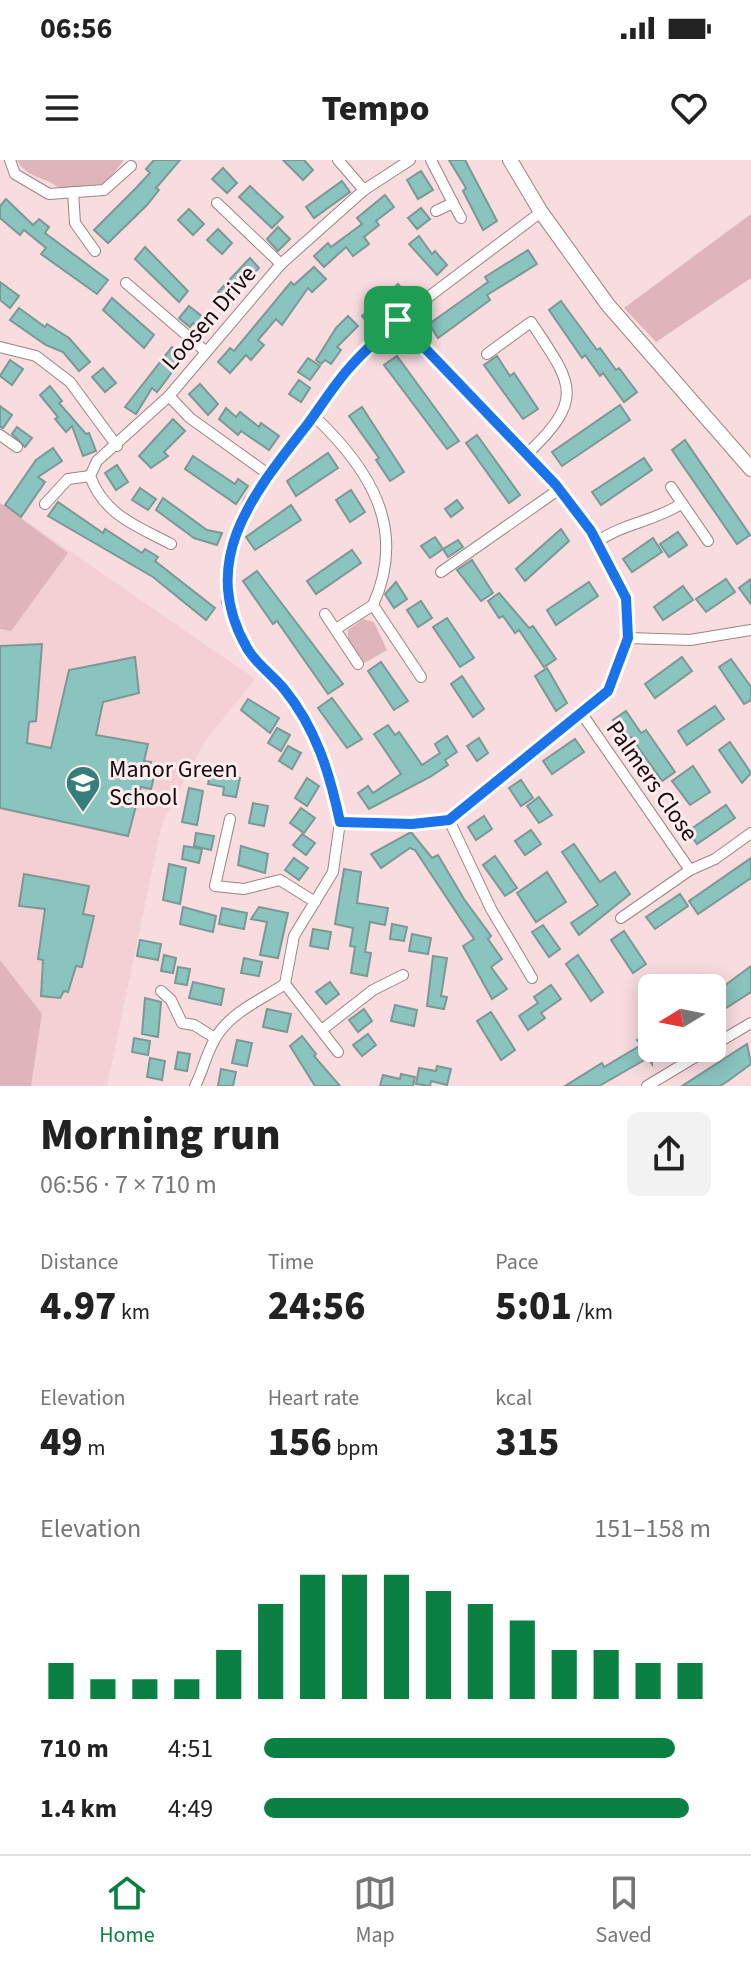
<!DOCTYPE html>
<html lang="en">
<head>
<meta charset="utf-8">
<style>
	body { margin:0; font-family:"Source Sans 3",sans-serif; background:#f2f2f2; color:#222; height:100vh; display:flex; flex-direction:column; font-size:30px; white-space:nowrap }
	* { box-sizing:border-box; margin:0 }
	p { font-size:26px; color:#767676 }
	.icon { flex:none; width:44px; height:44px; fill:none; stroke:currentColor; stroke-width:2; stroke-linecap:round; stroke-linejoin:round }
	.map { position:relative; height:926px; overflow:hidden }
	.side { display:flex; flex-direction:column; background:#fff; flex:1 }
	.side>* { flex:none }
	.needle { width:52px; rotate:260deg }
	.controls { position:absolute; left:638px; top:814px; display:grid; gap:16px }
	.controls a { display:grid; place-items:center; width:88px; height:88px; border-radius:12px; background:#fff; box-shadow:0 4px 20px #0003; font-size:40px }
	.pin { position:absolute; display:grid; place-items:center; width:68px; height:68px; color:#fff; margin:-34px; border-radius:16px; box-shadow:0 4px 12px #0006 }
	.round { display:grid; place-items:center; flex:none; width:84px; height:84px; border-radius:12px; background:#f2f2f2 }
	.head { display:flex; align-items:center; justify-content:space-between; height:136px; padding:0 40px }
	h1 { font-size:44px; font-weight:800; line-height:60px }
	.figures { display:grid; grid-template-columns:repeat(3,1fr); gap:12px; height:136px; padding:8px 40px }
	.figures div { display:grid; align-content:center }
	.figures b { font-size:40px; font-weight:800 }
	.figures small { font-size:22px; font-weight:400 }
	.figures p { font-size:22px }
	.chart { height:224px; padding:16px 40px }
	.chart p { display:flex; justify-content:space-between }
	.chart svg { width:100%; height:144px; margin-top:8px; stroke:#0b8043; stroke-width:6 }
	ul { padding:0 40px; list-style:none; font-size:26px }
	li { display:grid; grid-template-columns:128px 96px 1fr; align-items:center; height:60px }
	li i { height:20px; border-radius:10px; background:#0b8043 }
	.status { display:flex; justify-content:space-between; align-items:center; height:56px; padding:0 40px; background:#fff; direction:ltr }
	.status svg { height:22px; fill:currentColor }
	header { display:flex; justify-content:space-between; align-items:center; height:104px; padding:0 40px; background:#fff; font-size:36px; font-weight:800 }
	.tabs { display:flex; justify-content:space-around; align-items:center; height:112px; border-top:2px solid #e0e0e0; background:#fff; font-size:22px; color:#767676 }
	.tabs a { display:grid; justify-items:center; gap:4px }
	.tabs .on { color:#0b8043 }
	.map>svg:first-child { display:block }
	.built { fill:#f4cfd4 }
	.green { fill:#dfb5bb }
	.building { fill:#89c4be; stroke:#7c9895; stroke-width:2 }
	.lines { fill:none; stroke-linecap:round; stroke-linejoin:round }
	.minor-casing { stroke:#9c8386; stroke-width:12 }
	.tertiary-casing { stroke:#9c8386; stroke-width:16 }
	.minor { stroke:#fff; stroke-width:10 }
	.tertiary { stroke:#fff; stroke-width:14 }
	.route-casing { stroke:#fff; stroke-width:16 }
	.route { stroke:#1a73e8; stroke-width:10 }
	.labels { text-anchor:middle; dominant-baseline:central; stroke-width:6; stroke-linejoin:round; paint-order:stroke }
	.street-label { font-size:24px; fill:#140b0c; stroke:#feecef }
	.poi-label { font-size:24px; fill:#140b0c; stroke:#feecef; text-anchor:start }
</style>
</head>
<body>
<div class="status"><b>06:56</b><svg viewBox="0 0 49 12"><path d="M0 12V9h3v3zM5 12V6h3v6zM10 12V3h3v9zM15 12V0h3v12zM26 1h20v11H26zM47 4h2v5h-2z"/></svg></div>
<header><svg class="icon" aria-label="menu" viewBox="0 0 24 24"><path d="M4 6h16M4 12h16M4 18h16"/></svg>Tempo<svg class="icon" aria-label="heart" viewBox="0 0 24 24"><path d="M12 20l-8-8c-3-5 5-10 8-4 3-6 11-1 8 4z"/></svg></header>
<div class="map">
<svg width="751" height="926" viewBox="0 0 751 926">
	<rect width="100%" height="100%" fill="#f8dce0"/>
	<!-- built -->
	<polygon class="built" points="0,343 255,519 205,581 162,663 107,926 31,926 42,854 0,800 0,469 8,470"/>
	<!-- green -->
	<g class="green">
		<path d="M17 0H124L105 24 59 28C45 16 27 19 17 0Z"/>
		<polygon points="751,54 751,118 656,182 624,148"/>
		<polygon points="0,343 68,393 11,471 0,469"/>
		<polygon points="363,459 374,462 387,490 363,504 348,481 348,470"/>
		<polygon points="0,800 42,854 31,926 0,926"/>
	</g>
	<!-- building -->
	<g class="building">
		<polygon points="154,0 180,0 156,28 159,30 147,45 108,83 94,70 136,28 150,13 146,9"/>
		<polygon points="283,0 304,0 313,10 303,20"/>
		<polygon points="449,0 465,0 497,61 483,70 463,31 466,28"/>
		<polygon points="223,8 237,23 227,33 212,19"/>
		<polygon points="421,11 433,30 418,39 407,20"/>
		<polygon points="342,21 350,32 314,58 306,47"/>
		<polygon points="250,26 283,57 272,68 239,37"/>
		<polygon points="385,35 394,47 376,61 379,65 364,77 369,84 353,96 346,87 324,107 314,96 328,83 331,87 362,64 357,58"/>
		<polygon points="6,39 33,65 39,59 49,67 45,73 108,120 97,134 41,94 46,88 24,70 20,75 0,58 0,46"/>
		<polygon points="421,48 430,59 417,69 408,58"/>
		<polygon points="189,49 204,64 193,75 178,60"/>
		<polygon points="278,67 290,79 278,91 267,79"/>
		<polygon points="218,69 232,83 222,94 207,80"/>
		<polygon points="419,76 432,94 435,91 447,105 437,115 409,84"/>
		<polygon points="145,87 188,131 179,142 135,99"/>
		<polygon points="528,90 537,104 487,135 490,140 438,178 429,164 488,122 485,117"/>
		<polygon points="250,98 259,108 237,129 240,132 232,143 218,132"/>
		<polygon points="314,107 326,119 312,132 308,128 282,165 276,159 258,180 264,185 251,200 246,195 230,213 218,202 230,188 234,191 291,122 294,125"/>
		<polygon points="0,122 19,136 10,148 0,140"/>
		<polygon points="398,124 407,135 371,167 362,156"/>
		<polygon points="112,138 154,175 144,188 103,150"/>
		<polygon points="561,141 597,190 600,188 616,210 619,208 637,232 624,242 603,213 600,216 585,195 582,198 549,150"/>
		<polygon points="189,146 203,157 207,152 217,161 207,174 193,163 190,167 179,158"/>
		<polygon points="19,148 45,167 47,164 69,178 90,202 79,211 63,192 46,185 10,160"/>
		<polygon points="348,156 358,166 337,187 341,190 331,204 325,200 321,204 316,200 336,168"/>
		<polygon points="172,187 183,196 167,219 157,232 152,228 136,254 125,247"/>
		<polygon points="397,196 459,281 447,289 384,205"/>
		<polygon points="497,196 510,216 514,213 538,249 523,259 484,205"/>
		<polygon points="308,198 320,206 310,220 298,212"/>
		<polygon points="10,200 23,209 12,225 0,216"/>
		<polygon points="103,208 116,223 105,232 92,217"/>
		<polygon points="299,220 310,228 301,242 289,234"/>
		<polygon points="200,224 218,244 208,255 189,234"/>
		<polygon points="50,226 62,241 59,243 86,274 89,273 96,291 83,296 72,266 66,272 55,259 58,257 40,235"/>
		<polygon points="620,245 630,260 562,306 552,292"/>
		<polygon points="0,246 12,255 3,268 0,267"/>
		<polygon points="362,247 404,312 390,321 376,300 379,298 349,256"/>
		<polygon points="226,248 236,257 240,252 259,267 261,263 279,276 269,290 241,271 238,275 219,259"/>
		<polygon points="173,259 185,271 164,292 168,296 151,308 139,296"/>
		<polygon points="17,267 32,278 25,287 12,274"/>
		<polygon points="477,275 520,335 509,343 466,283"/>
		<polygon points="685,280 750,375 737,384 672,290"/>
		<polygon points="53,288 62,301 38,317 45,322 21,357 5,345 36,300"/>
		<polygon points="328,293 338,308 296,336 287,321"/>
		<polygon points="193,296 235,324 238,319 248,326 236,344 185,309"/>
		<polygon points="644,298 652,310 601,345 592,332"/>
		<polygon points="117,305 128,322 116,330 105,313"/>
		<polygon points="140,328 156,339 148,350 132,340"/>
		<polygon points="351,330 365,352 350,362 336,340"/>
		<polygon points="163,338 207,370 222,373 217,385 194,378 156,350"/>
		<polygon points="457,340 463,348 451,357 445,349"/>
		<polygon points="58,342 103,373 105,369 142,393 145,389 158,397 155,401 215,448 206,460 153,417 48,356"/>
		<polygon points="291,345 301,360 255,390 246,377"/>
		<polygon points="561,369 569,381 525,421 516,409"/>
		<polygon points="678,372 687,385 669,397 660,384"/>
		<polygon points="435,377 443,389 430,398 421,386"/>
		<polygon points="653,378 662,392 632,412 623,399"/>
		<polygon points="458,380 463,387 448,397 443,389"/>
		<polygon points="352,390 361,403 316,434 307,421"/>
		<polygon points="472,400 493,433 481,441 457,410"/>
		<polygon points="257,411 343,524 328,534 277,461 273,464 243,421"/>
		<polygon points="726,419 735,432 706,452 696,439"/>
		<polygon points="751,419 751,444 739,428"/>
		<polygon points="396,422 407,439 394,448 385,434"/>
		<polygon points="589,422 598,436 556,465 547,450"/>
		<polygon points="683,426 693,440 663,460 654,447"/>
		<polygon points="499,433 529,468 533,466 556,499 544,507 519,470 515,473 503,456 499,458 488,441"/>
		<polygon points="421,441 432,458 418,467 407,450"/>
		<polygon points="447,458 474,498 460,507 433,467"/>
		<polygon points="42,484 36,561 29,562 27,583 51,588 69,510 135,497 139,533 103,542 96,575 148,584 144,601 151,602 148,612 155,613 151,629 141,627 128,676 0,648 0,486"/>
		<polygon points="682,497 692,511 655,538 645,524"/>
		<polygon points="731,499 751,527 751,540 744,544 719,507"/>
		<polygon points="381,502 408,541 394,550 368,511"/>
		<polygon points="547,508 567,543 556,551 535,516"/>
		<polygon points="462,516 484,549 473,557 451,524"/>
		<polygon points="332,538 362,579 347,588 318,548"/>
		<polygon points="248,539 279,558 270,573 241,550"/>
		<polygon points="715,546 724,559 687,585 678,571"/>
		<polygon points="626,551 641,573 646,570 675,612 662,621 631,577 626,580 613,560"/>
		<polygon points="388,565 395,575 399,572 422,605 440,593 435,584 447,576 457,592 445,600 448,605 430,617 369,649 358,633 368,626 373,633 401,614 374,574"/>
		<polygon points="277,568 290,575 281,591 268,583"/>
		<polygon points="479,578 488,593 477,601 467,586"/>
		<polygon points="575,579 584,592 552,614 543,601"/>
		<polygon points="730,582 751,613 742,623 719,590"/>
		<polygon points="288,586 301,593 292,609 279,601"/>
		<polygon points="693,606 710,632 690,645 672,621"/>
		<polygon points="211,608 240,618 236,637 223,635 224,627 208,624"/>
		<polygon points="307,618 319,626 307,646 295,638"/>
		<polygon points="521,620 533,638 521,646 509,628"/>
		<polygon points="189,628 203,631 197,665 182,662"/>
		<polygon points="539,637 552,655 539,663 527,646"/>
		<polygon points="253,643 268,646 264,666 249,663"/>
		<polygon points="726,645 735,658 697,684 688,671"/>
		<polygon points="301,648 315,658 304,673 290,663"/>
		<polygon points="484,656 492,669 476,680 468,667"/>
		<polygon points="531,670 541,684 525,695 515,681"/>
		<polygon points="411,672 432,698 438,695 464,739 491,776 488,779 502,799 491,807 507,829 492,839 463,786 474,779 415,690 410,688 381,708 371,694"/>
		<polygon points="196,673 214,676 211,690 194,686"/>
		<polygon points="302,674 315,683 306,695 293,685"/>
		<polygon points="574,684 600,722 615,712 630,734 579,775 571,763 598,745 562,692"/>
		<polygon points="184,686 202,689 199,703 182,699"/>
		<polygon points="241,686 268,694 265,713 238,705"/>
		<polygon points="495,696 517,728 505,736 483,705"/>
		<polygon points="294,698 308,708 299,720 285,710"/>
		<polygon points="751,698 751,718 698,754 689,741"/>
		<polygon points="169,704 186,708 180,744 163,740"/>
		<polygon points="344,709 361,712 357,743 388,748 385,765 370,762 365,792 371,793 367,816 351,813 355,787 350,786 353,768 335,764"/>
		<polygon points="547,712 566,742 536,762 517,733"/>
		<polygon points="24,714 89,726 83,754 94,756 82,807 76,806 68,832 64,831 60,838 41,836 43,800 38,799 45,749 19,746"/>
		<polygon points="680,734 688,746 655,769 646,757"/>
		<polygon points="183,747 216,756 213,772 180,764"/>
		<polygon points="259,747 288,753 278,798 260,795 267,762 251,759"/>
		<polygon points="222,748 247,753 244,769 219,764"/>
		<polygon points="392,764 407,767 404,781 390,779"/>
		<polygon points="543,765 560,789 549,797 532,772"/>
		<polygon points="313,769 331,772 328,789 310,786"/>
		<polygon points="624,771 646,804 633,813 611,780"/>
		<polygon points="412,774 431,778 428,794 409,791"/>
		<polygon points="140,780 161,784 158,800 137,796"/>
		<polygon points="164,795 176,798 173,813 161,811"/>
		<polygon points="578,795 603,832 591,841 566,804"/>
		<polygon points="433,796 447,798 441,836 447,837 444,849 427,846"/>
		<polygon points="244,798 262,802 259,816 241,813"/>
		<polygon points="751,806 751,832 712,857 712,835"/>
		<polygon points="178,807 190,809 187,825 175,823"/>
		<polygon points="193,822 224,829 221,845 189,838"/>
		<polygon points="330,822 339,834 326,844 316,832"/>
		<polygon points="551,825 561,839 541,853 545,858 528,870 519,856 538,843 534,837"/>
		<polygon points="145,838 161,842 158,877 142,874"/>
		<polygon points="395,845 417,850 414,866 391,861"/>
		<polygon points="267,849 291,854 287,872 263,867"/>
		<polygon points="364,849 372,861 358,872 349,860"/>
		<polygon points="491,852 515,890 501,900 477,861"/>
		<polygon points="652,871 652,904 648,898 599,926 565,926 602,903 604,907 641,885 637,880"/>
		<polygon points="368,874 376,885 362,896 353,885"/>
		<polygon points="302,876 316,894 314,896 340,926 315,926 290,886"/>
		<polygon points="134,878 150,881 148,895 132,892"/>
		<polygon points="237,880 252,883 247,906 232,903"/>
		<polygon points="747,884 751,904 728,921 720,926 682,926"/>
		<polygon points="178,892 190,894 187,911 175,909"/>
		<polygon points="150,898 165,901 162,920 147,917"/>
		<polygon points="437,906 451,909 447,925 431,921 430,926 416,924 419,908 436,911"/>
		<polygon points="221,909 236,912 233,926 218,926"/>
		<polygon points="401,914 415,917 413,926 380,926 383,915 400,919"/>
	</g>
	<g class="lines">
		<defs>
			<g id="minor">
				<polyline points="10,0 15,14 49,34 104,30 131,6"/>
				<polyline points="338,0 364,30"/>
				<polyline points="431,0 453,43"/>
				<polyline points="73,32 75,63 95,91"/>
				<polyline points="217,43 281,104"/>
				<polyline points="436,51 453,43 461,58"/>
				<polyline points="126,123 204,190"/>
				<polyline points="0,187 36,196 70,222 117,286"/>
				<path d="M487 194 531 162C573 225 586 238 526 295"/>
				<polyline points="169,236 190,258 268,314"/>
				<path d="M314 256C369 308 408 368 373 445L421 517"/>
				<polyline points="0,275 17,287"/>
				<polyline points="671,327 708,381"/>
				<polyline points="45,344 68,319 90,316"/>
				<path d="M597 382C623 363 653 362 681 344"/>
				<path d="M171 384C137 366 104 355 90 316L97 301 169 236 281 104 364 30 410 0"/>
				<polyline points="441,412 558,330"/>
				<polyline points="325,454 358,504"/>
				<polyline points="336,469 373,445"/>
				<polyline points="628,478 690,480 751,470"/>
				<polyline points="582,554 690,710"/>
				<polyline points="230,659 215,726 244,729 280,720 315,742"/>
				<polyline points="449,660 491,749 532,818"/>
				<polyline points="340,662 412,664 449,660 608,531 628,478 626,438 591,371 556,325 398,160"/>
				<polyline points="621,758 690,710 715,699 751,673"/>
				<polyline points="285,824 294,776 333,712 340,662 330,615 311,570 284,529 249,493 227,442 228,409 236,373 249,341 351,206 398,160 541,52"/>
				<polyline points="285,824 338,892"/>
				<polyline points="161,831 171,840 182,863 194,865 215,878"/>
				<polyline points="323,869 373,830 403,815"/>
				<polyline points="712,886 751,863"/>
				<path d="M195 926C203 911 206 894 215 879 229 853 261 840 285 824"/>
				<polyline points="647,926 710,888"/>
			</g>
			<polyline id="tertiary" points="510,0 541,52 608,145 751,309"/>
		</defs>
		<!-- minor casing -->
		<use href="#minor" class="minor-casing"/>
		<!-- tertiary casing -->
		<use href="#tertiary" class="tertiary-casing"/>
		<!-- minor -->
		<use href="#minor" class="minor"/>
		<!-- tertiary -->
		<use href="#tertiary" class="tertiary"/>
	</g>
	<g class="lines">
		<defs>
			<path id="route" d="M398 160 556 325 591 371 626 438 628 478 608 531 449 660 412 664 340 662C330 614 316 568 284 529 273 515 256 504 247 488 197 401 253 334 307 265 321 246 334 225 350 207 365 190 382 175 398 160Z"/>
		</defs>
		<!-- route casing -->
		<use href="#route" class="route-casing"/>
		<!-- route -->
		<use href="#route" class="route"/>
	</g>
	<!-- icons -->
	<defs>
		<symbol id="school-pin" viewBox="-11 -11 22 30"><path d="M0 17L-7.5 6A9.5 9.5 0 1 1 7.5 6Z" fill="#367e78" stroke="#feecef"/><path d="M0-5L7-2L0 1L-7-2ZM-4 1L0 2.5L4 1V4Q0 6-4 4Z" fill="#fff"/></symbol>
	</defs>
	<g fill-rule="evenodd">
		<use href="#school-pin" x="63" y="603" width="40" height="54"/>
	</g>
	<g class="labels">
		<!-- street labels -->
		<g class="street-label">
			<text transform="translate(209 158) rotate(-49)">Loosen Drive</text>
			<text transform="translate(652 621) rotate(55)">Palmers Close</text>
		</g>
		<!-- poi labels -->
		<g class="poi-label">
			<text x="109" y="609">Manor Green<tspan x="109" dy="28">School</tspan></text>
		</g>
	</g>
</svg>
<div class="controls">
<a><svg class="needle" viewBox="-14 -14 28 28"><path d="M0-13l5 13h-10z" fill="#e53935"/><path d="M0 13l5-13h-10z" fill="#767676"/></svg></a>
</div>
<div class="pin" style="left:398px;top:160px;background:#1e9e55"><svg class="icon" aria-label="arrive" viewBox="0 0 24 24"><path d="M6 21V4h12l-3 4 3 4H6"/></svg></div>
</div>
<section class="side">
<div class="head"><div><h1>Morning run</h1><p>06:56 · 7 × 710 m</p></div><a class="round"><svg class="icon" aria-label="share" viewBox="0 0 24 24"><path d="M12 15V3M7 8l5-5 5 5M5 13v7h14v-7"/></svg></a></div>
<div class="figures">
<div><p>Distance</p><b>4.97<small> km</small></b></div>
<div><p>Time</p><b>24:56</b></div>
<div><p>Pace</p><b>5:01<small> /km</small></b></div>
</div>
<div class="figures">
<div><p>Elevation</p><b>49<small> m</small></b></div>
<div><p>Heart rate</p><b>156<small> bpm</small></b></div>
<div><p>kcal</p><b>315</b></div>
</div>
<div class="chart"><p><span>Elevation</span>151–158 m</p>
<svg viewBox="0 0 160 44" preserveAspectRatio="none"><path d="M5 44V33M15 44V38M25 44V38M35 44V38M45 44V29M55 44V15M65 44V6M75 44V6M85 44V6M95 44V11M105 44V15M115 44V20M125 44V29M135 44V29M145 44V33M155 44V33"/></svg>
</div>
<ul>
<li><b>710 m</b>4:51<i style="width:92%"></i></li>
<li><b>1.4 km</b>4:49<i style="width:95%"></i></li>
</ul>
</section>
<nav class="tabs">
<a class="on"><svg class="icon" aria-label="home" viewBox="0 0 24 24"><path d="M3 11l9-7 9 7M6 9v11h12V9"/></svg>Home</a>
<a><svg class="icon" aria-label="map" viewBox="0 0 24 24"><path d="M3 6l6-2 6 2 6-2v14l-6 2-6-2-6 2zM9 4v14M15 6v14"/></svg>Map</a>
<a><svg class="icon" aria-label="saved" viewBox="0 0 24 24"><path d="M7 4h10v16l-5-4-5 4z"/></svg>Saved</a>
</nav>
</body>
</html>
